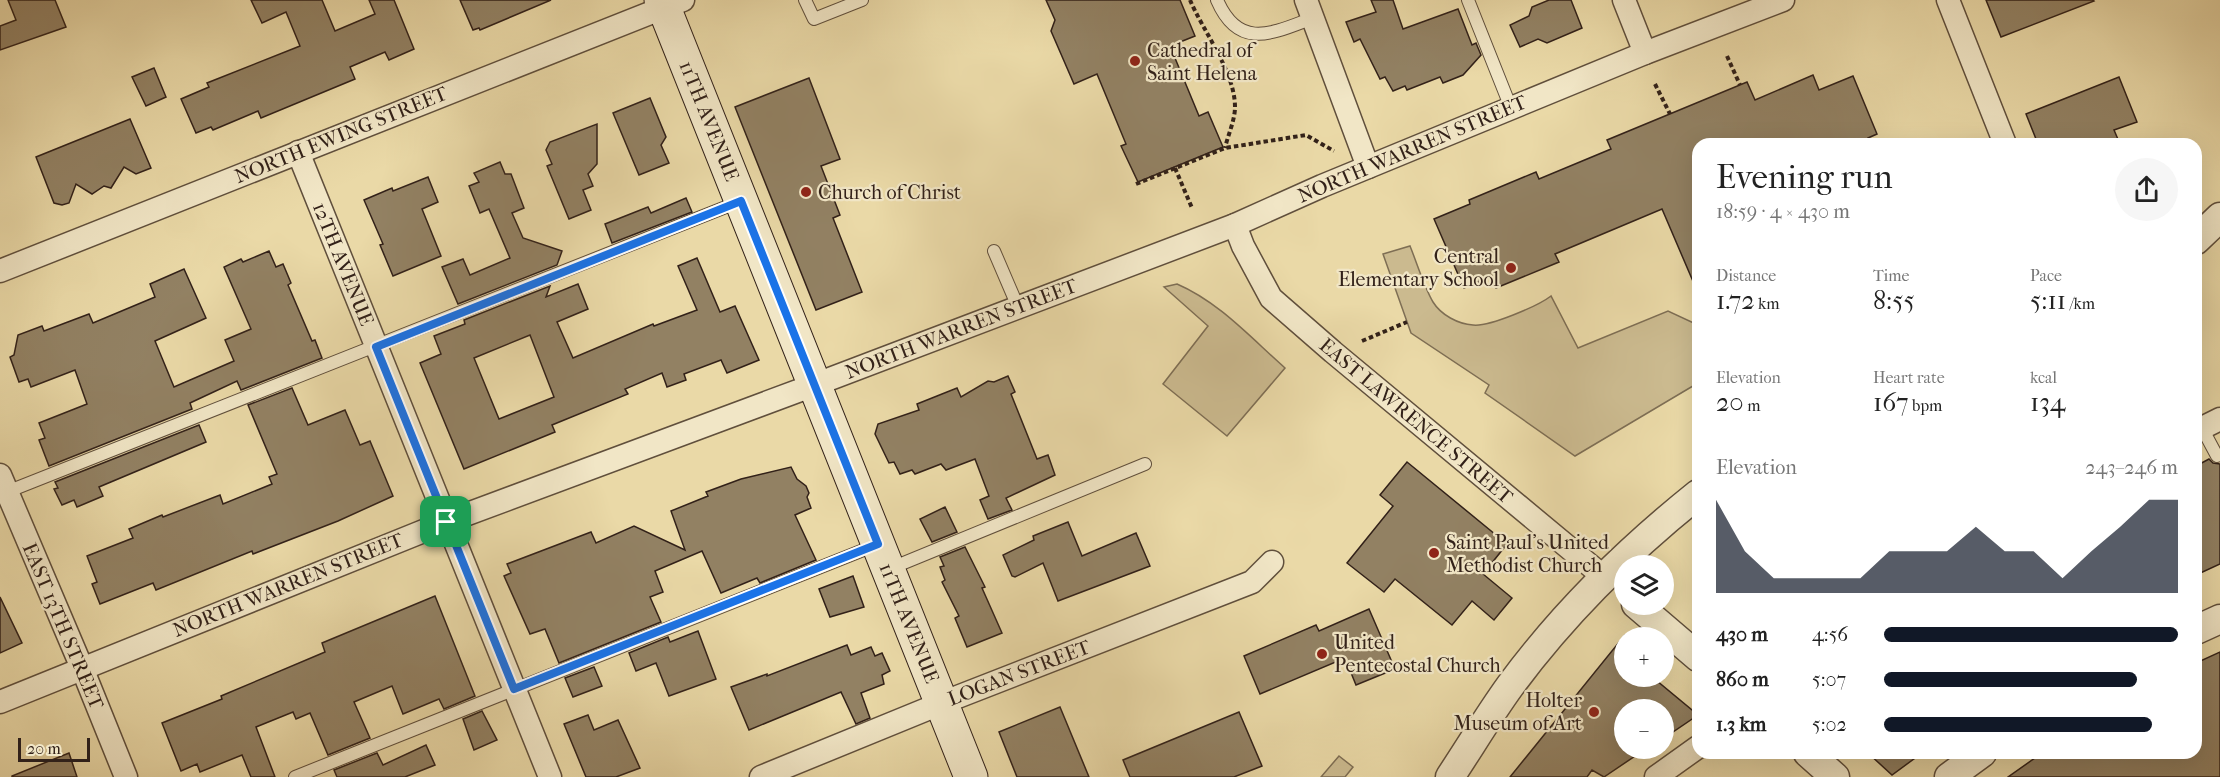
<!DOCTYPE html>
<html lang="en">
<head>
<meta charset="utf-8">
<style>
	body { margin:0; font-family:"IM FELL French Canon",serif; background:#f6f6f6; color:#222; height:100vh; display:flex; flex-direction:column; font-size:22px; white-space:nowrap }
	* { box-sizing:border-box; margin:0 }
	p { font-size:20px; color:#767676 }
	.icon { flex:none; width:33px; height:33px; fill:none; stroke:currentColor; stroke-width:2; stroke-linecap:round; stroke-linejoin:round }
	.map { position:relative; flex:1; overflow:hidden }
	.panel { position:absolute; left:1692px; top:138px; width:510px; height:621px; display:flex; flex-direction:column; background:#fff; border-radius:18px; box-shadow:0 6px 24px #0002 }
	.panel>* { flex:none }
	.fabs { position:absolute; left:1614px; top:555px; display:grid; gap:12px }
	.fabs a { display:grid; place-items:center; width:60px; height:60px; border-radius:50%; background:#fff; box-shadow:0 6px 24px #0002; font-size:30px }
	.scale { position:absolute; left:18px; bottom:15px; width:72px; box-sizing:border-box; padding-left:6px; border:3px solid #322119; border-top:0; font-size:16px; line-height:21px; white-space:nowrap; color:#322119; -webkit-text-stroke:4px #f1e6c6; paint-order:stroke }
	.pin { position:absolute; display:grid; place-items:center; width:51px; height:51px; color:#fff; margin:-26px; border-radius:12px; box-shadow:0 3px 9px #0006 }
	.round { display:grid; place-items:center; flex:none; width:63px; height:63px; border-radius:32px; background:#f6f6f6 }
	.head { display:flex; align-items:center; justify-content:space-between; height:102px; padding:0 24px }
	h1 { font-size:33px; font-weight:600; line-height:45px }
	.figures { display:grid; grid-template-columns:repeat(3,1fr); gap:9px; height:102px; padding:6px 24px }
	.figures div { display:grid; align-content:center }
	.figures b { font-size:26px; font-weight:600 }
	.figures small { font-size:16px; font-weight:400 }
	.figures p { font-size:16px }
	.chart { height:168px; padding:12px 24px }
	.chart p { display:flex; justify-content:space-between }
	.chart svg { width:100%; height:108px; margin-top:6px; fill:#111827; opacity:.7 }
	ul { padding:0 24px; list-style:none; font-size:20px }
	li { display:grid; grid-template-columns:96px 72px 1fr; align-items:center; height:45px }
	li i { height:15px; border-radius:8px; background:#111827 }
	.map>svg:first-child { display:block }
	.green { fill:#cbba8f; stroke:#7e6e54; stroke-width:1.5 }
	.building { fill:#928163; stroke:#322119; stroke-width:1.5; fill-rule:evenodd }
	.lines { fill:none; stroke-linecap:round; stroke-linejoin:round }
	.service-casing { stroke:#604f3c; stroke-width:14 }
	.minor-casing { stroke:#604f3c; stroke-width:25 }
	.tertiary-casing { stroke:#604f3c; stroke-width:31 }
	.secondary-casing { stroke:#322119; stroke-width:35 }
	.path { stroke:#322119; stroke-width:4; stroke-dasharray:4.5 3; stroke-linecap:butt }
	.service { stroke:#f1e6c6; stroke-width:12 }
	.minor { stroke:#f1e6c6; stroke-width:22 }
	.tertiary { stroke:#f1e6c6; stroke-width:28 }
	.secondary { stroke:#f1e6c6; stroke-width:33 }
	.route-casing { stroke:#fff; stroke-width:12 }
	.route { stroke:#1a73e8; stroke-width:8 }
	.poi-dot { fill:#8f2418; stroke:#f1e6c6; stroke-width:2 }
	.labels { text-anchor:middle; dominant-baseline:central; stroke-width:4.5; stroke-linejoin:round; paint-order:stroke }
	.poi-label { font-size:20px; fill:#322119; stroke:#f1e6c6; text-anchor:start }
	.street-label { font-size:20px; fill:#322119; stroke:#f1e6c6 }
</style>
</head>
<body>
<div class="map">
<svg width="2220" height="777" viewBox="0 0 2220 777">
	<rect width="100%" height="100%" fill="#ead9a7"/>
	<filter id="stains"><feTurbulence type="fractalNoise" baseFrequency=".00333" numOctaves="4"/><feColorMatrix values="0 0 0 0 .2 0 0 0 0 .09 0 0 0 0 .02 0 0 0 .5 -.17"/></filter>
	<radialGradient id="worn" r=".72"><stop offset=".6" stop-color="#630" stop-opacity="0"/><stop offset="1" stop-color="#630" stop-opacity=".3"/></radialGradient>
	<!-- green -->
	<g class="green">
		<path d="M1410 246C1417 263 1424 287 1433 302 1441 315 1458 324 1473 325 1489 327 1538 306 1551 296L1578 348 1668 311 1698 325V383L1575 456 1485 393 1489 385 1411 333 1383 254Z"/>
		<path d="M1177 284C1219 302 1251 338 1285 368L1227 436 1163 384 1208 326 1164 287Z"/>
		<polygon points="1339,756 1353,767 1345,777 1321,777"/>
	</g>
	<!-- building -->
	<g class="building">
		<polygon points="8,0 55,0 66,27 0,50 0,26 16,20"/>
		<polygon points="251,0 322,0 335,31 375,14 369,0 394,0 414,49 389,60 385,52 350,67 355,79 261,118 258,111 213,130 211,127 196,133 181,99 209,87 207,83 300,46 286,12 262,23"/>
		<polygon points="460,0 551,0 480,30 479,28 473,30"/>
		<polygon points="1046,0 1180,0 1195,36 1170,46 1199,116 1208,112 1223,147 1138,182 1121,146 1126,144 1097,74 1074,84 1051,31 1055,20"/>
		<polygon points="1371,0 1393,0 1403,29 1458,9 1472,45 1476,43 1481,55 1463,75 1443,83 1440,77 1407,90 1405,86 1393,91 1385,77 1380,79 1360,39 1354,42 1346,22 1376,12"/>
		<polygon points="1549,0 1571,0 1582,28 1547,43 1538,39 1520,47 1510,25 1529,16 1532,7"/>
		<polygon points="1986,0 2093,0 2094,1 2001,37"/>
		<polygon points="154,68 166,97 146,106 132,77"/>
		<polygon points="1813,75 1819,90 1853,76 1877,134 1868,138 1870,144 1698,144 1698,293 1662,209 1555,254 1559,262 1496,288 1491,277 1464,288 1434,219 1470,204 1469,200 1536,172 1539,179 1611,149 1607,140 1747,82 1755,100"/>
		<polygon points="2119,77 2137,122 2114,130 2120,144 2038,144 2026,114"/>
		<polygon points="809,78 840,159 821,166 840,215 833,218 862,292 816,310 735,107"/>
		<polygon points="650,98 666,137 661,145 669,163 639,175 613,113"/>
		<polygon points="130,119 151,168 136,174 124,167 111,188 104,186 92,194 76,184 69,203 62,205 54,203 36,157"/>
		<polygon points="597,124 597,164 588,174 593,186 583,190 591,210 569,219 547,166 552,164 546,150 550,142"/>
		<polygon points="500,162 505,174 511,174 524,208 512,213 523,238 562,251 557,265 458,304 442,267 463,259 470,275 510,258 489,209 480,213 469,186 479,182 474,173"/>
		<polygon points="428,177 438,202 422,209 441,256 393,276 380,245 383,244 364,200 392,188 393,191"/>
		<polygon points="686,198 692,212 612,243 605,224 648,207 651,213"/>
		<polygon points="269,251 276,267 283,264 291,283 288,285 312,341 315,340 322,358 241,390 237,381 190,403 192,409 49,466 39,440 45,438 39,423 87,404 75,370 31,387 28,379 19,382 10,357 14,355 18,335 42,326 44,331 89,314 93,323 155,297 150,284 184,269 206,318 155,341 174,387 234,361 225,340 251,329 224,267 241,259 243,262"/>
		<path d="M697 258 720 312 735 306 759 360 727 373 721 360 684 374 686 380 667 387 662 373 625 389 628 394 552 425 555 432 464 469 420 363 441 354 434 336 465 324 464 320 550 286 546 297 578 284 588 309 557 322 573 358 653 324 654 326 697 310 678 266ZM530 335 554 397 499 419 474 358Z"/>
		<polygon points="1008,376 1015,392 1011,394 1037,459 1048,455 1055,475 1006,498 1012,510 988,519 980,500 989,496 975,459 946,470 941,464 915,474 912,470 900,474 894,462 889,463 875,434 878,424 919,410 917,404 957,388 961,397 988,381 994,382"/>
		<polygon points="292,388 308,425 345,410 360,445 370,441 393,496 338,521 253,554 252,551 156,590 153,583 100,604 92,584 97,582 87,556 133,538 129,529 162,515 163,517 220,495 223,504 272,484 269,477 277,474 248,405"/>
		<polygon points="199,425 206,442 99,487 103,496 77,507 74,500 62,505 54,489 58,488 55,482"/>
		<polygon points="2209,459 2213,463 2220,464 2220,564 2196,575 2196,466"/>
		<polygon points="1407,462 1507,544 1483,574 1512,598 1494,620 1472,601 1452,625 1395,579 1384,592 1347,563 1393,506 1380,495"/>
		<polygon points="791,467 797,479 806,486 809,493 807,497 811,508 795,515 816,560 760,583 757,578 721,593 702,551 655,571 663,592 650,597 661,622 559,663 545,629 530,634 504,576 511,573 507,564 591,532 596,543 634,526 685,550 671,511 708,496 706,492 741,479"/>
		<polygon points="945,507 957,532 932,542 920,519"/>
		<polygon points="1068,522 1082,556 1136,533 1150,566 1058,601 1043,563 1015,577 1012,576 1003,555 1034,540 1033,536"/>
		<polygon points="965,547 985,587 982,588 1002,633 967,647 955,618 959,616 942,582 945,580 940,567 944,566 940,557"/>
		<polygon points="853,576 864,607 830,617 819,589"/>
		<polygon points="435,596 475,696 444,709 439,699 403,714 392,686 354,702 370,738 328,755 310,713 296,719 293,712 256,727 275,777 251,777 242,755 200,772 197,764 181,771 162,723 222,699 221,696 325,652 322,643"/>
		<polygon points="0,597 22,643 0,653"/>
		<polygon points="1369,609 1395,669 1356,685 1345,658 1260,694 1244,656 1316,625 1319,631"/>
		<polygon points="698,631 716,679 669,696 656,663 636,671 629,653 668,637 670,642"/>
		<polygon points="1624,636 1624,676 1651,676 1698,715 1664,738 1664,710 1624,710 1624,748 1647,748 1604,777 1592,770 1587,777 1510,777"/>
		<polygon points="847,645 851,655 871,647 875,656 882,653 890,671 882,675 884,684 861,693 870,718 856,724 841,692 749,730 731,687 767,674 767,676"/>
		<polygon points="2220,652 2220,777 2008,777 2042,753 2196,753 2196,663"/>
		<polygon points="594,667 602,686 573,697 565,678"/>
		<polygon points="1060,707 1089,777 1017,777 999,732"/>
		<polygon points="482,711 497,740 474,750 463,719"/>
		<polygon points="1239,712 1262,766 1234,777 1130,777 1123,760"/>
		<polygon points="588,715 594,730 618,720 640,768 616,777 586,777 564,724"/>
		<polygon points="426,745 435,765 405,777 337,777 334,770 377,753 383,765"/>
		<polygon points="69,753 77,777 12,777 12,776"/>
		<polygon points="1868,753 1922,753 1892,775"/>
	</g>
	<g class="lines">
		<defs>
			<g id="service">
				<polyline points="805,0 814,19 862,0"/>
				<path d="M1217 0C1239 51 1273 33 1313 18"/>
				<polyline points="1468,0 1511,108"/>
				<polyline points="994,251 1018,307"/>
				<polyline points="2202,428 2217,456"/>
				<polyline points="4,493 741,201"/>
				<polyline points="889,569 1145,464"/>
				<polyline points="295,777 876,545"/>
			</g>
			<g id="minor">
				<polyline points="1306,0 1368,167"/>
				<polyline points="1624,0 1645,53"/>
				<polyline points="1948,0 2005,144"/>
				<polyline points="298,152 550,777"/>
				<polyline points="1235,225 1243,246 1271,298 1333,352 1604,577"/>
				<polyline points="0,271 683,0"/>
				<polyline points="2196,431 2220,419"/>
				<polyline points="0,475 82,668 126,777"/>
				<polyline points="0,702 446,522 814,385 1235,225 1322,186 1645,53 1783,0"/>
				<polyline points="761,777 942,703 1252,582 1272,562"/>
				<polyline points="1656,777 1698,747"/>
			</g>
			<g id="tertiary">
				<polyline points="2196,240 2220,217"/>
				<polyline points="1636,604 1698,657"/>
				<polyline points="2196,630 2220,619"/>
				<polyline points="1808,753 1835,777"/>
				<path d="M1450 777C1470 747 1489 715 1510 686 1563 614 1628 550 1698 494"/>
				<polyline points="1949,777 1982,753"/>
			</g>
			<polyline id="secondary" points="661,0 971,777"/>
		</defs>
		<!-- service casing -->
		<use href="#service" class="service-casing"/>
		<!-- minor casing -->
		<use href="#minor" class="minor-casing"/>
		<!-- tertiary casing -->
		<use href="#tertiary" class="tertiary-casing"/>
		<!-- secondary casing -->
		<use href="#secondary" class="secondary-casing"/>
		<!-- path -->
		<g class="path">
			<path d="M1190 0C1203 31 1235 72 1235 107 1235 120 1228 135 1225 148"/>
			<polyline points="1727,56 1740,85"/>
			<polyline points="1655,84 1670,114"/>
			<polyline points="1175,168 1192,208"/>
			<polyline points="1136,184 1225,148 1306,135 1334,151"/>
			<polyline points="1362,341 1407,322"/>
		</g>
		<!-- service -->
		<use href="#service" class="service"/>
		<!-- minor -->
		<use href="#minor" class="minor"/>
		<!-- tertiary -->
		<use href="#tertiary" class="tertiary"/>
		<!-- secondary -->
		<use href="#secondary" class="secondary"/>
	</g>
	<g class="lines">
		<defs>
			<polygon id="route" points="741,201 878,544 514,689 376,347"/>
		</defs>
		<!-- route casing -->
		<use href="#route" class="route-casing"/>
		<!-- route -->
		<use href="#route" class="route"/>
	</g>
	<!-- markers -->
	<g class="poi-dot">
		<circle cx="1135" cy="61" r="6"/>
		<circle cx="806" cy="192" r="6"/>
		<circle cx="1511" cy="268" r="6"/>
		<circle cx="1434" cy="553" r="6"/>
		<circle cx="1322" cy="654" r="6"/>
		<circle cx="1594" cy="712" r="6"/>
	</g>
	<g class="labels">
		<!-- poi labels -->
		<g class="poi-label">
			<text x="1147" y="50">Cathedral of<tspan x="1147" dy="23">Saint Helena</tspan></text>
			<text x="818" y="192">Church of Christ</text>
			<text x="1499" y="256" text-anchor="end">Central<tspan x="1499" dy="23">Elementary School</tspan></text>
			<text x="1446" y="542">Saint Paul's United<tspan x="1446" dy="23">Methodist Church</tspan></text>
			<text x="1334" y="642">United<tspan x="1334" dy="23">Pentecostal Church</tspan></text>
			<text x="1582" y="700" text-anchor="end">Holter<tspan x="1582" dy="23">Museum of Art</tspan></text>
		</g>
		<!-- street labels -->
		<g class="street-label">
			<text transform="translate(709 121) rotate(68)">11TH AVENUE</text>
			<text transform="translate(341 135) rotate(-22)">NORTH EWING STREET</text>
			<text transform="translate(1412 149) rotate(-23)">NORTH WARREN STREET</text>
			<text transform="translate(343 264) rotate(68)">12TH AVENUE</text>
			<text transform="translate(961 329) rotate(-21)">NORTH WARREN STREET</text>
			<text transform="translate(1416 421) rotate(40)">EAST LAWRENCE STREET</text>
			<text transform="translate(288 585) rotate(-22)">NORTH WARREN STREET</text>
			<text transform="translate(909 623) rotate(68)">11TH AVENUE</text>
			<text transform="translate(63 626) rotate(67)">EAST 13TH STREET</text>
			<text transform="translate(1019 673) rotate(-21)">LOGAN STREET</text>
		</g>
	</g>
	<rect width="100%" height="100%" filter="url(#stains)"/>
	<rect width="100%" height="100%" fill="url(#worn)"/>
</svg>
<div class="fabs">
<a><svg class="icon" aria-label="layers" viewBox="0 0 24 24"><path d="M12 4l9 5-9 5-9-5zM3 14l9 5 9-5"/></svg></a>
<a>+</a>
<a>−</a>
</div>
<div class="scale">20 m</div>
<div class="pin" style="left:446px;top:522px;background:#1e9e55"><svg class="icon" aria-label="arrive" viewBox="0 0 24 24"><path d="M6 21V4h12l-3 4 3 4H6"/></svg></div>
<section class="panel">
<div class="head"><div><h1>Evening run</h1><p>18:59 · 4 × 430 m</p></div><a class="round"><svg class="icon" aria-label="share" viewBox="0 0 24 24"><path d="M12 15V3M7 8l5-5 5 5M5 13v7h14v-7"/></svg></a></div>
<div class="figures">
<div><p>Distance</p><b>1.72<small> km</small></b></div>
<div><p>Time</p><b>8:55</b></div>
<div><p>Pace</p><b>5:11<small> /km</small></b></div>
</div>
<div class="figures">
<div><p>Elevation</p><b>20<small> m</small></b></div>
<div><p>Heart rate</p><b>167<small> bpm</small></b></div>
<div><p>kcal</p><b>134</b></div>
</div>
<div class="chart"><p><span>Elevation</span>243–246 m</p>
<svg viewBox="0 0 160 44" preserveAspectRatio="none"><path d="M0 44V6L10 27L20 38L30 38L40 38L50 38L60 27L70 27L80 27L90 17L100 27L110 27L120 38L130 27L140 17L150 6L160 6V44z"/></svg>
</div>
<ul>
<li><b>430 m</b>4:56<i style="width:100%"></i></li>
<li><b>860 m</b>5:07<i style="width:86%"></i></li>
<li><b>1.3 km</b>5:02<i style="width:91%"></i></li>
</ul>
</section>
</div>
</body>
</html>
